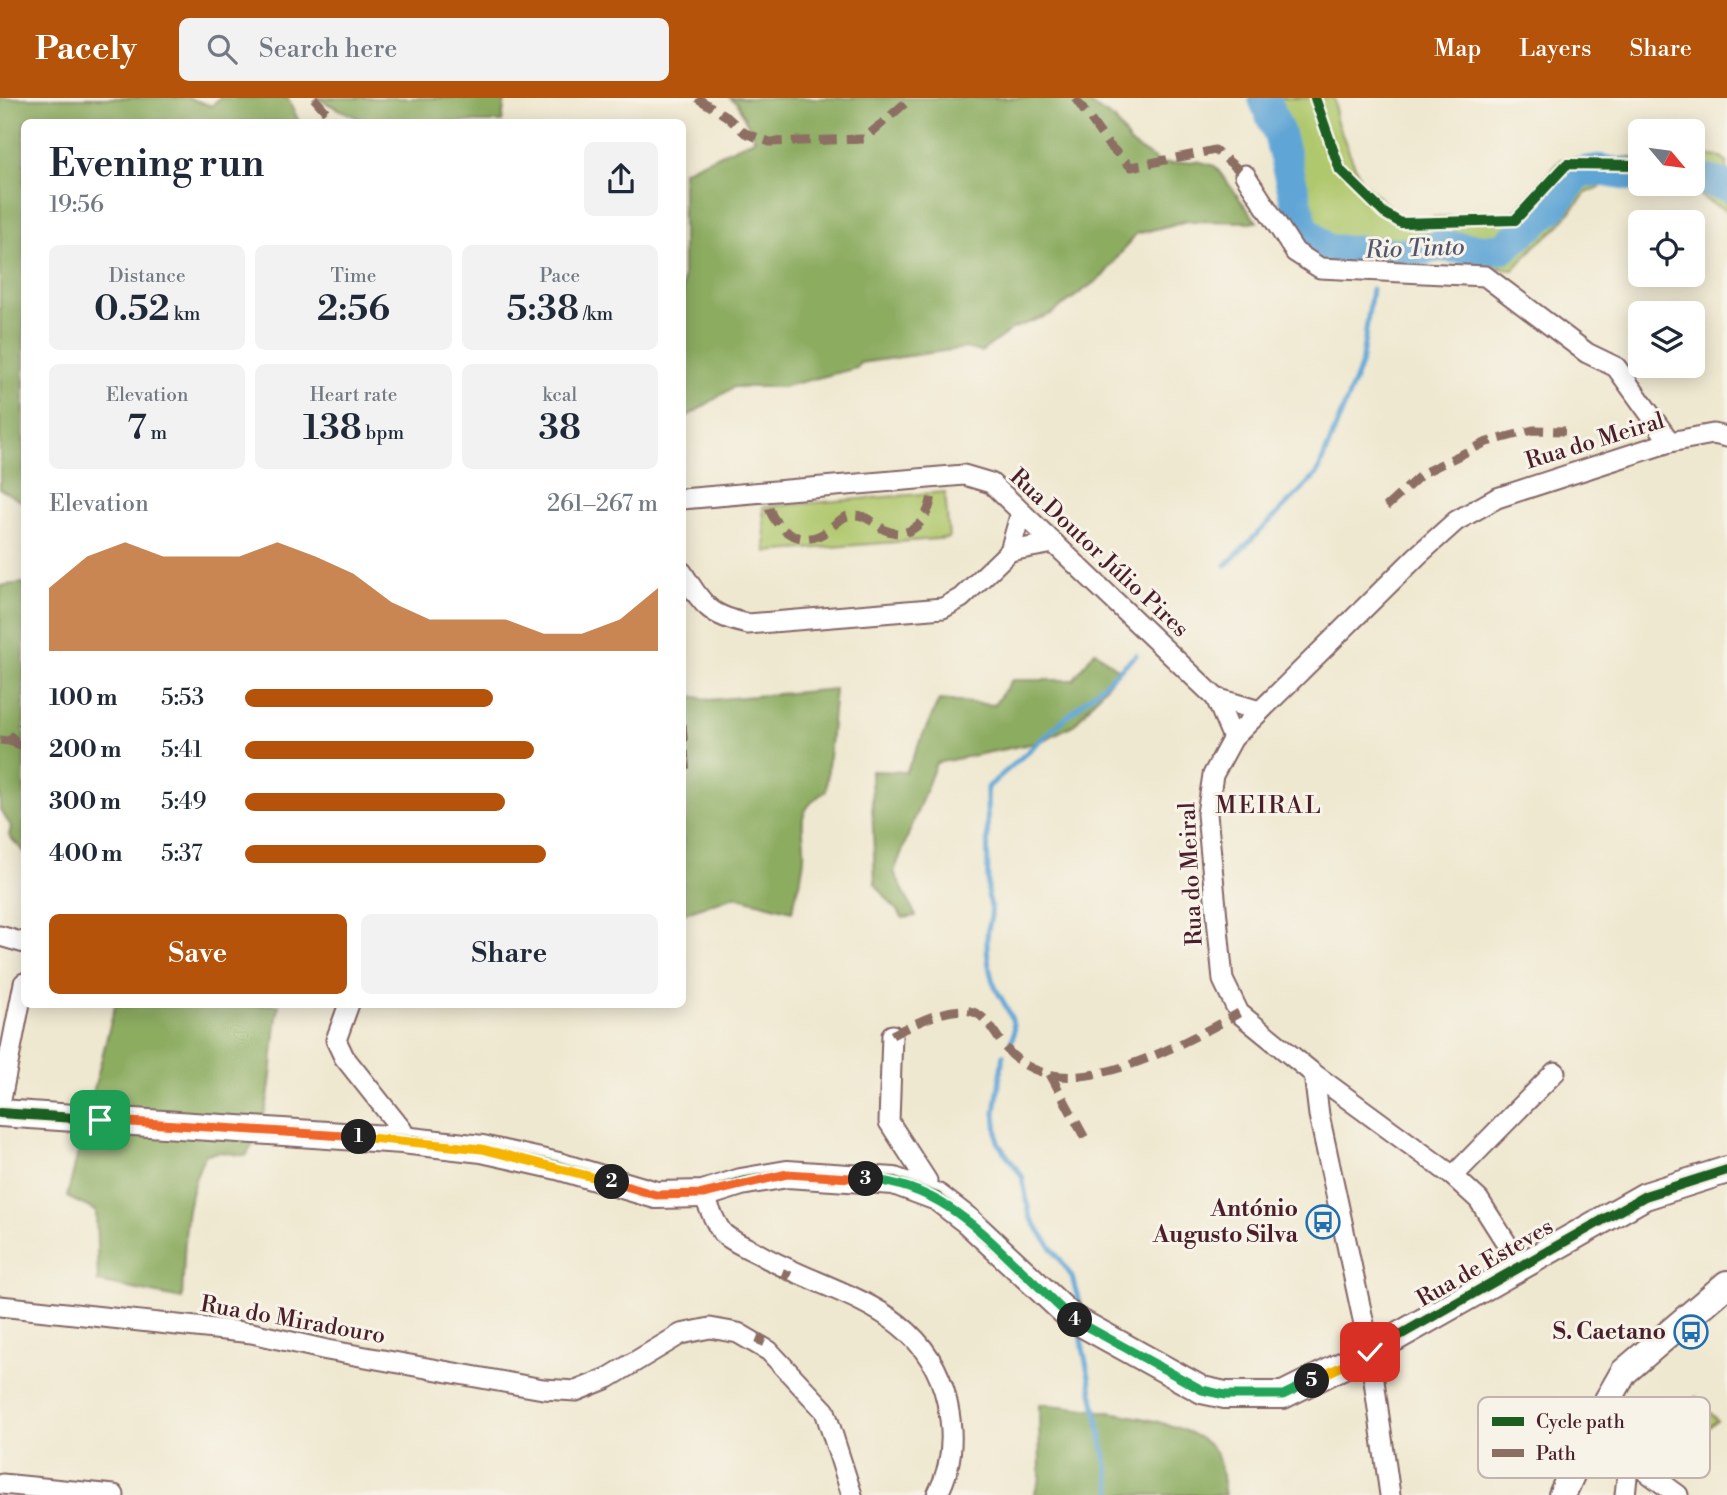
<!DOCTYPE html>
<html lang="en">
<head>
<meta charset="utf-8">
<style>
	body { margin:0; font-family:"Libre Bodoni",serif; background:#f2f2f3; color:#1f2937; height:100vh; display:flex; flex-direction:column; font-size:26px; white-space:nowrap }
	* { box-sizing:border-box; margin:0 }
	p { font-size:23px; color:#747a83 }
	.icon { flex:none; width:38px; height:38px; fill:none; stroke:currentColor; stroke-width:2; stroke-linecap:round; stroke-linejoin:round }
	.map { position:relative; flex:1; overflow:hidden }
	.panel { position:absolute; left:21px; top:21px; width:665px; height:889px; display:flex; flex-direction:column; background:#fff; border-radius:10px; box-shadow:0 4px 18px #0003 }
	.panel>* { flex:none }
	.needle { width:46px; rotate:119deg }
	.buttons { position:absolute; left:1628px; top:21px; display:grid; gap:14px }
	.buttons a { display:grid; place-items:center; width:77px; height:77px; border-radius:10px; background:#fff; box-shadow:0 4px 18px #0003; font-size:35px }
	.pin { position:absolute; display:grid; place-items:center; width:60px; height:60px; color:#fff; margin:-30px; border-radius:14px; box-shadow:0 4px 10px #0006 }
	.km { position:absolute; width:35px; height:35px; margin:-18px; border-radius:50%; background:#222; color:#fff; font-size:19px; line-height:35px; text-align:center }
	.round { display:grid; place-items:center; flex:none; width:74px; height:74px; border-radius:10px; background:#f2f2f3 }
	.head { display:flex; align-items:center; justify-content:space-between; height:119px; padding:0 28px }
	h1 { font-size:38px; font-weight:600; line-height:52px }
	.stats { display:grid; grid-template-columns:repeat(3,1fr); gap:10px; height:119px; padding:7px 28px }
	.stats div { display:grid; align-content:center; border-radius:10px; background:#f2f2f3; text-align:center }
	.stats b { font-size:35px; font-weight:600 }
	.stats small { font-size:19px; font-weight:400 }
	.stats p { font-size:19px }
	.chart { height:196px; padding:14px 28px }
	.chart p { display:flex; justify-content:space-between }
	.chart svg { width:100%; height:126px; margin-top:7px; fill:#b45309; opacity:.7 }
	.primary-button { display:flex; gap:14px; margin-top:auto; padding:14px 28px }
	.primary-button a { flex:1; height:80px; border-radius:10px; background:#b45309; color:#fff; font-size:28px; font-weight:600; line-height:80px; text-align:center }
	.primary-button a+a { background:#f2f2f3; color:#1f2937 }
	ul { padding:0 28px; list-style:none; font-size:23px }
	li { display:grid; grid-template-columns:112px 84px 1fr; align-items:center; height:52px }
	li i { height:18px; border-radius:9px; background:#b45309 }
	header { display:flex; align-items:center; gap:42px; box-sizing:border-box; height:98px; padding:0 35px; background:#b45309; color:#fff }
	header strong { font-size:33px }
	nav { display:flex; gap:38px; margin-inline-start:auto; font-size:24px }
	.search { width:490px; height:63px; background:#f2f2f3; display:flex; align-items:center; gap:18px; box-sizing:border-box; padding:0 24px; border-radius:10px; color:#747a83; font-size:26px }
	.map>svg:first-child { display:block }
	.green { fill:#b0c86d; stroke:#7d744c; stroke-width:2 }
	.forest { fill:#8cac60; stroke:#6b6646; stroke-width:2 }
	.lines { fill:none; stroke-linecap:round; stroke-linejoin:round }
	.stream { stroke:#5ea5d5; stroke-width:5 }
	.river { stroke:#5ea5d5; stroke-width:32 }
	.street-casing { stroke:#846565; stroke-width:23 }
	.secondary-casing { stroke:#846565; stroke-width:30 }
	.street { stroke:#fff; stroke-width:19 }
	.secondary { stroke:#fff; stroke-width:26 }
	.quiet { stroke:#8d6e63; stroke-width:9; stroke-dasharray:18 9; stroke-linecap:butt }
	.cycleway-casing { stroke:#f7f3e8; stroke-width:15 }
	.cycleway { stroke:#1b5e20; stroke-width:10 }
	.split-1-casing { stroke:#fff; stroke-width:14 }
	.split-2-casing { stroke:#fff; stroke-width:14 }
	.split-3-casing { stroke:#fff; stroke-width:14 }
	.split-4-casing { stroke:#fff; stroke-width:14 }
	.split-5-casing { stroke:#fff; stroke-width:14 }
	.split-6-casing { stroke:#fff; stroke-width:14 }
	.split-1 { stroke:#f0652b; stroke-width:9 }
	.split-2 { stroke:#f5b400; stroke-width:9 }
	.split-3 { stroke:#f0652b; stroke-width:9 }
	.split-4 { stroke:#22a559; stroke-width:9 }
	.split-5 { stroke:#22a559; stroke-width:9 }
	.split-6 { stroke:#f5b400; stroke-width:9 }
	.labels { text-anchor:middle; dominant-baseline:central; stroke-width:6; stroke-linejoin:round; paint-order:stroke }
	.street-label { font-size:23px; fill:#4a1f2b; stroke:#f7f3e8 }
	.poi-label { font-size:23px; font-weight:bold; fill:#4a1f2b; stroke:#f7f3e8; text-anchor:end }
	.water-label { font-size:24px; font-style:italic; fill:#52556f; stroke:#f7f3e8 }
	.neighbourhood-label { font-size:24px; letter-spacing:2px; fill:#4a1f2b; stroke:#f7f3e8 }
	.key { fill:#f7f3e8; stroke:#c3b3af; stroke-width:2 }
	.key-label { font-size:19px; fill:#4a1f2b }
</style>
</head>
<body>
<header>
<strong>Pacely</strong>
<div class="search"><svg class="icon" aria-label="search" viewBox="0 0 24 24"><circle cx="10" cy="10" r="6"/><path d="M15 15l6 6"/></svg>Search here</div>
<nav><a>Map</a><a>Layers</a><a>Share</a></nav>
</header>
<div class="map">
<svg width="1727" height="1397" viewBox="0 0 1727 1397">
	<rect width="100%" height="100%" fill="#f7f3e8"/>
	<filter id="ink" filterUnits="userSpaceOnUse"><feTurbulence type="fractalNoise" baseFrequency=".0143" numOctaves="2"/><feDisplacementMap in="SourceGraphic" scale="14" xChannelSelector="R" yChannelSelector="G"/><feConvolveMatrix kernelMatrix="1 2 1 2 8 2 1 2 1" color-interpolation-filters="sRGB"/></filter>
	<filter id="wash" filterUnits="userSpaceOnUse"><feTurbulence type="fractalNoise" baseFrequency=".00686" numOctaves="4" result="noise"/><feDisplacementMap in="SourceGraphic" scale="28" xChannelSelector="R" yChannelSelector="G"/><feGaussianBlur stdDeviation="1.57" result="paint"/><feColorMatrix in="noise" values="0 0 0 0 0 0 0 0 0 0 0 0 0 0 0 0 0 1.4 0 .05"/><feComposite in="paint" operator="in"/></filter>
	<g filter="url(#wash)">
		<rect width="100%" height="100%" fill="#efe8d0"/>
		<!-- green -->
		<g class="green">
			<path d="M1254 0H1335L1336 22 1361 83 1401 120 1512 116 1561 62 1572 60H1640V86H1692V56L1721 59 1727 64V113L1704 101 1689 88 1668 92 1651 91 1636 84 1602 88 1586 95 1557 130 1535 148 1513 172C1484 170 1443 148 1417 165L1330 164 1304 147 1289 130 1275 56Z"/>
			<polygon points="945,394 949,440 766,454 763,409"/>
			<polygon points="1696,1299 1717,1322 1682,1354 1661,1331"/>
		</g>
		<!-- forest -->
		<g class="forest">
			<polygon points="0,0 189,0 212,8 219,0 288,0 299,24 24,24 24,405 0,391"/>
			<polygon points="316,0 505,0 502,24 366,24"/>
			<polygon points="730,0 1081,0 1115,22 1130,45 1162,66 1197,63 1215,68 1257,124 1187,123 1136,136 1103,178 1051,216 1012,231 981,254 965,250 860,265 857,270 782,289 734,289 683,321 683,73 755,41 737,5"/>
			<polygon points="24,485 24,754 9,738 11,728 0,712 0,488"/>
			<polygon points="1095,553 1119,572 1075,626 1040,644 936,665 894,774 916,818 903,820 875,786 871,673 906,674 939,602 994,607 1012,582 1073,582"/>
			<path d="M835 591 826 693C791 716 806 726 804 759 803 777 796 796 792 813L735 798 683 815V596L709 602Z"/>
			<path d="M115 907H279C268 964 278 1005 246 1058L221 1054 206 1056C182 1098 185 1154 182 1201L98 1184 96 1113 67 1099Z"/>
			<path d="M1039 1306C1078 1310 1193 1319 1215 1354 1222 1364 1222 1385 1225 1397H1034L1040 1380Z"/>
		</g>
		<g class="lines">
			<!-- stream -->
			<g class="stream">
				<polyline points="1226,467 1317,376 1361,267 1372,191"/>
				<path d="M1011 945C1021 922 1001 905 993 884 990 874 987 857 987 846 985 826 997 820 988 798L987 690 1136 557"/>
				<polyline points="1003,957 995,1015 998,1045 1022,1078 1030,1119 1072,1179 1082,1214"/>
				<polyline points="1080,1235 1113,1397"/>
			</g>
			<!-- river -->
			<g class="river">
				<polyline points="1264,0 1279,36 1303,130 1326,152 1406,156 1439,148 1485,152 1503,150 1551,110 1578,75 1599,72 1640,79"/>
				<polyline points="1692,79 1727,88"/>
			</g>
		</g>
	</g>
	<g filter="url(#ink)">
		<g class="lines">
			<defs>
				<g id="street">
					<polyline points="1245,77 1295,154 1320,170 1485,178 1587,255 1616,269 1670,344"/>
					<polyline points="682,401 964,377 991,385 1216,600 1233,640"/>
					<polyline points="1010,453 1054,445"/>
					<path d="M682 474C704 508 708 517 748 526L943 510 961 500 1010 453 1021 414"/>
					<polyline points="1216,600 1260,613"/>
					<polyline points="0,838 24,845"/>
					<polyline points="349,906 336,942 344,959 402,1032 402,1042"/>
					<polyline points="892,937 889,1024 927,1083 922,1094"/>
					<polyline points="1314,976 1319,1017 1370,1254 1390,1397"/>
					<polyline points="0,1006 24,885"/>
					<polyline points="1453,1078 1555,974"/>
					<path d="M703 1096C709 1108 714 1124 722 1134 730 1143 748 1150 759 1156 833 1198 926 1207 947 1304 954 1335 953 1368 937 1397"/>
					<polyline points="1521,1168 1479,1102 1453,1078 1314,976 1239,915 1223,882 1207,716 1213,677 1233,640 1417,458 1456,423 1497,400 1670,344 1713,336 1727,339"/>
					<polyline points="0,1208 252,1235 327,1252 543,1291 576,1293 608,1280 681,1236 710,1230 738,1235 769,1253 825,1313 852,1397"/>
					<polyline points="1592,1330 1612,1342 1629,1361 1678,1397"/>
					<polyline points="2,1386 114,1397"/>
					<polyline points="1625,1397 1629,1361"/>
				</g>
				<g id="secondary">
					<polyline points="0,1015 402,1042 482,1051 558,1068 656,1097 703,1096 741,1084 787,1076 894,1083 937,1099 968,1123 1072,1220 1202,1292 1225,1297 1283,1297 1370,1254 1645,1098 1727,1072"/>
					<polyline points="1562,1397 1592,1330 1624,1274 1727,1186"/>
				</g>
			</defs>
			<!-- street casing -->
			<use href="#street" class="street-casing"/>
			<!-- secondary casing -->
			<use href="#secondary" class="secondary-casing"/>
			<!-- street -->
			<use href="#street" class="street"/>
			<!-- secondary -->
			<use href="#secondary" class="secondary"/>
			<!-- quiet -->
			<g class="quiet">
				<polyline points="314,0 335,24"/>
				<polyline points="697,0 726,18 745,35 770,44 864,41 911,0"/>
				<polyline points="1075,0 1107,45 1131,69 1215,52 1245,77"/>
				<polyline points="1386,409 1423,375 1487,344 1533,332 1565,333"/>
				<path d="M769 410C777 435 805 451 828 432 837 425 843 416 856 417 868 418 876 427 885 432 912 444 930 419 932 396"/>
				<polyline points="682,626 686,677 682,680"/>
				<polyline points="0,642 9,643 24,626"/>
				<polyline points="9,643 24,648"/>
				<path d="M892 937C1018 871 967 955 1048 976 1103 990 1192 941 1239 915"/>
				<polyline points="1050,976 1087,1044"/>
				<polyline points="784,1182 788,1172"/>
				<polyline points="759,1247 763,1237"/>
			</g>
			<defs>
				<g id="cycleway">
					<polyline points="1315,0 1340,72 1384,115 1401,125 1515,122 1567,66 1640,67"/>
					<polyline points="0,1015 402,1042 482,1051 558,1068 656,1097 703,1096 741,1084 787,1076 894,1083 937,1099 968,1123 1072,1220 1202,1292 1225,1297 1283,1297 1370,1254 1645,1098 1727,1072"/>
				</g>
			</defs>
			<!-- cycleway casing -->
			<use href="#cycleway" class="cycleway-casing"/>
			<!-- cycleway -->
			<use href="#cycleway" class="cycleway"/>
		</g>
	</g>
	<g class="lines" filter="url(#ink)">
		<defs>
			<polyline id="split-1" points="100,1022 359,1039"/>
			<polyline id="split-2" points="359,1039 482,1051 612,1084"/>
			<polyline id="split-3" points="612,1084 656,1097 703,1096 787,1076 866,1081"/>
			<path id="split-4" d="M866 1081C946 1088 984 1138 1039 1189 1051 1200 1062 1213 1075 1222"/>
			<polyline id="split-5" points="1075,1222 1202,1292 1225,1297 1283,1297 1312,1283"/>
			<polyline id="split-6" points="1312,1283 1370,1254"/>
		</defs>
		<!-- split-1 casing -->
		<use href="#split-1" class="split-1-casing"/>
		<!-- split-2 casing -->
		<use href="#split-2" class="split-2-casing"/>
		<!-- split-3 casing -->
		<use href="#split-3" class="split-3-casing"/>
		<!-- split-4 casing -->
		<use href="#split-4" class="split-4-casing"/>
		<!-- split-5 casing -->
		<use href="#split-5" class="split-5-casing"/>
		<!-- split-6 casing -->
		<use href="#split-6" class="split-6-casing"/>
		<!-- split-1 -->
		<use href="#split-1" class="split-1"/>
		<!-- split-2 -->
		<use href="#split-2" class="split-2"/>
		<!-- split-3 -->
		<use href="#split-3" class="split-3"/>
		<!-- split-4 -->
		<use href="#split-4" class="split-4"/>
		<!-- split-5 -->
		<use href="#split-5" class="split-5"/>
		<!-- split-6 -->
		<use href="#split-6" class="split-6"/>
	</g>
	<!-- icons -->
	<defs>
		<symbol id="bus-ring" viewBox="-11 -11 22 22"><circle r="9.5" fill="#f7f3e8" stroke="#1f6fb2" stroke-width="1.5"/><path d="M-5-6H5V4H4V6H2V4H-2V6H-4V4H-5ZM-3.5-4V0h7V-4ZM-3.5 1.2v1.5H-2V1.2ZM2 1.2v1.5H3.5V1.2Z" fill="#1f6fb2"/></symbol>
	</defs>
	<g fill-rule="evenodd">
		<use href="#bus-ring" x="1304" y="1105" width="38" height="38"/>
		<use href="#bus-ring" x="1672" y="1215" width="38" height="38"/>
	</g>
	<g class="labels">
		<!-- street labels -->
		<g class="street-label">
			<text transform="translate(1595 343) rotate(-17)">Rua do Meiral</text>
			<text transform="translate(1099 455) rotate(43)">Rua Doutor Júlio Pires</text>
			<text transform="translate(1191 776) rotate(-93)">Rua do Meiral</text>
			<text transform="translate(1485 1165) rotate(-30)">Rua de Esteves</text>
			<text transform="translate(293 1222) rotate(10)">Rua do Miradouro</text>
		</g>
		<!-- poi labels -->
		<g class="poi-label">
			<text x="1298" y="1111">António<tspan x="1298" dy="26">Augusto Silva</tspan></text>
			<text x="1666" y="1234">S. Caetano</text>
		</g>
		<!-- water labels -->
		<g class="water-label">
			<text transform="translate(1415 151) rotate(-2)">Rio Tinto</text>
		</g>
		<!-- neighbourhood labels -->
		<g class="neighbourhood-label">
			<text x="1269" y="708">MEIRAL</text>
		</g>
	</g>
	<!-- legend -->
	<rect x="1478" y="1299" width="232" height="81" rx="10" class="key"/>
	<rect x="1492" y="1319" width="32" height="9" fill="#1b5e20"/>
	<rect x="1492" y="1351" width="32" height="8" fill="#8d6e63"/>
	<g class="key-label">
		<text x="1536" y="1330">Cycle path</text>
		<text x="1536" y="1362">Path</text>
	</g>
</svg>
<div class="buttons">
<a><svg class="needle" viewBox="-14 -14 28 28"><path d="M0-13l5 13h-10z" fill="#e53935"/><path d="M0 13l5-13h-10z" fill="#747a83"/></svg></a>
<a><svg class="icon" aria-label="locate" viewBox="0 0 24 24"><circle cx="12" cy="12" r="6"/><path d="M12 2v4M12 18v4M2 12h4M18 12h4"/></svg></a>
<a><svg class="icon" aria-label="layers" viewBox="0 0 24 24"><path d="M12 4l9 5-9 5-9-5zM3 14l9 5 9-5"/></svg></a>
</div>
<div class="pin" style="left:100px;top:1022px;background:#1e9e55"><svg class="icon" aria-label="arrive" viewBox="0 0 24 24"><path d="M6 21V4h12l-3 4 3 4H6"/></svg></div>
<div class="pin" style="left:1370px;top:1254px;background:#d93025"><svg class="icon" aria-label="check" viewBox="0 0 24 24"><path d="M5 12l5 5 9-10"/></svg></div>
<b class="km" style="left:359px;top:1039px">1</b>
<b class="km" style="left:612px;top:1084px">2</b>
<b class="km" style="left:866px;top:1081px">3</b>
<b class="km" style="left:1075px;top:1222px">4</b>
<b class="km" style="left:1312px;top:1283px">5</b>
<section class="panel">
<div class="head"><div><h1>Evening run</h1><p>19:56</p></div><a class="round"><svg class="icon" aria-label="share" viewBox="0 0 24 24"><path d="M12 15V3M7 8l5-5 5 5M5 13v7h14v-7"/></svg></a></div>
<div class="stats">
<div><p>Distance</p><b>0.52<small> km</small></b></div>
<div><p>Time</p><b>2:56</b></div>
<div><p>Pace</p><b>5:38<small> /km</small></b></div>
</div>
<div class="stats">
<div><p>Elevation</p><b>7<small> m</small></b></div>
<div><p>Heart rate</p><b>138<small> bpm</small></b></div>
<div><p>kcal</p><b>38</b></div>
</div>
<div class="chart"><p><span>Elevation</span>261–267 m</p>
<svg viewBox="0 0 160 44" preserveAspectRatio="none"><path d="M0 44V22L10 11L20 6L30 11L40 11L50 11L60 6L70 11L80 17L90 27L100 33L110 33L120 33L130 38L140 38L150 33L160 22V44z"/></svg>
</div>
<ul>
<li><b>100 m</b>5:53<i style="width:60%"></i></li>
<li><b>200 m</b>5:41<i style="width:70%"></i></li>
<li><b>300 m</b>5:49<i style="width:63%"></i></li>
<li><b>400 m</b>5:37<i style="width:73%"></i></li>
</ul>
<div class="primary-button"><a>Save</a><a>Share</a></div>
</section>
</div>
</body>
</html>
